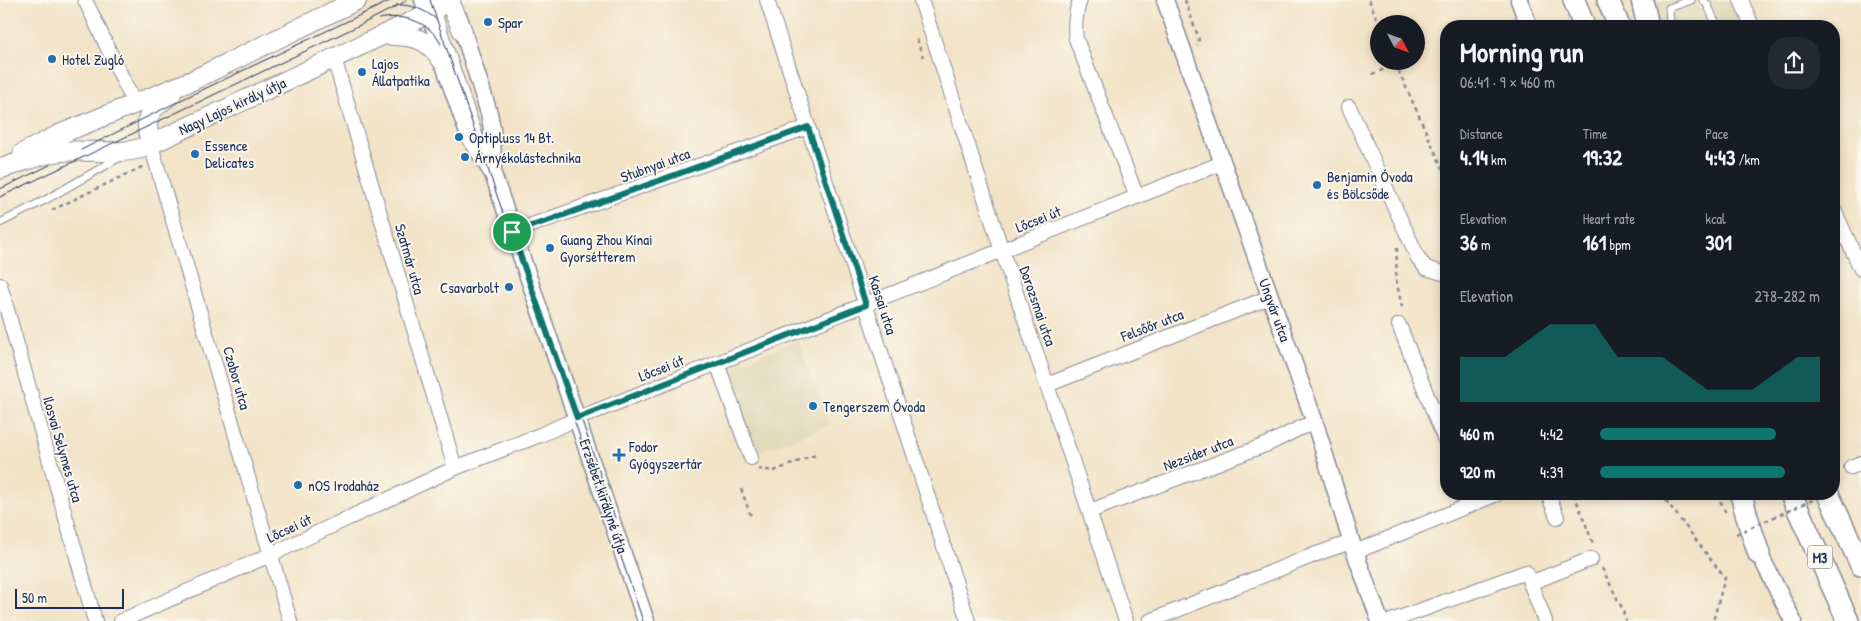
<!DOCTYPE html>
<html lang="en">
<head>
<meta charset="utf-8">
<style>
	body { margin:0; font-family:"Patrick Hand",sans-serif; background:#242831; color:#f1f3f6; height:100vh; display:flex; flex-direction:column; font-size:19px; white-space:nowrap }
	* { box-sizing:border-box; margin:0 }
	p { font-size:16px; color:#9ea1a6 }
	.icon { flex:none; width:28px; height:28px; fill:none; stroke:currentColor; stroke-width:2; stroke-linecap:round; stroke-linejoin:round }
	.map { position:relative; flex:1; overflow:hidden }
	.sheet { position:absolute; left:1440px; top:20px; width:400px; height:480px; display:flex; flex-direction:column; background:#171b24; border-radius:20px; box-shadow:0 2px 8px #0003 }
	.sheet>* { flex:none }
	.needle { width:32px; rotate:131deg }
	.controls { position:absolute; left:1370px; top:15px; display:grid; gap:10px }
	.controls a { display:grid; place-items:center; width:55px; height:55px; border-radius:50%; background:#171b24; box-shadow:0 2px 8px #0003; font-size:25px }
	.scale { position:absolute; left:15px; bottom:12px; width:109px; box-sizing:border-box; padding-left:5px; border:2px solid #1b2f5e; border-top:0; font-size:14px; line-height:18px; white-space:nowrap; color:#1b2f5e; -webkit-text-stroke:4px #fbf7ec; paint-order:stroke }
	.pin { position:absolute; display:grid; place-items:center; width:42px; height:42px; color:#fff; margin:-21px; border:2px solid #fff; border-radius:50%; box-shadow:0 1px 5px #0007 }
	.round { display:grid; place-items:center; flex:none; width:52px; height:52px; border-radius:20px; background:#242831 }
	.summary { display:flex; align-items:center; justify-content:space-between; height:85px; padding:0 20px }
	h1 { font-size:28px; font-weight:800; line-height:38px }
	.figures { display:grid; grid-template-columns:repeat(3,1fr); gap:8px; height:85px; padding:5px 20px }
	.figures div { display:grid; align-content:center }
	.figures b { font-size:21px; font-weight:800 }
	.figures small { font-size:14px; font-weight:400 }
	.figures p { font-size:14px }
	.chart { height:140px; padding:10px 20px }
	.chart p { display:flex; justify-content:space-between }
	.chart svg { width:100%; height:90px; margin-top:5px; fill:#0f766e; opacity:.7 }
	ul { padding:0 20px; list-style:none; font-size:16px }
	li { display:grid; grid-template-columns:80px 60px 1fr; align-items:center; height:38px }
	li i { height:12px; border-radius:6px; background:#0f766e }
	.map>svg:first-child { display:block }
	.built { fill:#e0d8b8 }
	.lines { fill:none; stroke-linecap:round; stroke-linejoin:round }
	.service-casing { stroke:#868992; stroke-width:9 }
	.minor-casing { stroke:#868992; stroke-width:16 }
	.tertiary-casing { stroke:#868992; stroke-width:19 }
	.secondary-casing { stroke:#868992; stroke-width:21 }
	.primary-casing { stroke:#868992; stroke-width:24 }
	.path { stroke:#868992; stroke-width:2.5; stroke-dasharray:4 4; stroke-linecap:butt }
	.service { stroke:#fff; stroke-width:7 }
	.minor { stroke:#fff; stroke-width:14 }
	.tertiary { stroke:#fff; stroke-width:16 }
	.secondary { stroke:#fff; stroke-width:19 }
	.primary { stroke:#fff; stroke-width:21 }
	.tram { stroke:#1b2f5e; stroke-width:1 }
	.path-bridge { stroke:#868992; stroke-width:2.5; stroke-dasharray:4 4; stroke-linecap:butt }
	.route-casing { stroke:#fff; stroke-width:10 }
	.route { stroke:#0f766e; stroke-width:6 }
	.poi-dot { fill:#1f6fb2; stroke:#fbf7ec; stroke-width:2 }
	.labels { text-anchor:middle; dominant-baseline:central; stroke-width:4; stroke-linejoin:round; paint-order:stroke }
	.shield { fill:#fbf7ec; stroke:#5e6b89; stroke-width:1 }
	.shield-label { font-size:14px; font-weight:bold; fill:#1b2f5e }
	.poi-label { font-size:15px; fill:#1b2f5e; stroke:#fbf7ec; text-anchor:start }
	.street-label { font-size:15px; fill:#1b2f5e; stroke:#fbf7ec }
</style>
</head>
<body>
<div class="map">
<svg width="1861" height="621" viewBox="0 0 1861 621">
	<rect width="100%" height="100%" fill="#fbf7ec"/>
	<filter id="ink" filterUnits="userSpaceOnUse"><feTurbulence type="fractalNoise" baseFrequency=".02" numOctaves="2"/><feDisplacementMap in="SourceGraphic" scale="10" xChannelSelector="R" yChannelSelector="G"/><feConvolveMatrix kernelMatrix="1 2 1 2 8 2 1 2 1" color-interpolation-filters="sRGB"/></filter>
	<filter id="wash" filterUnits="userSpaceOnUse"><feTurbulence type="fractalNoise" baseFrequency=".0096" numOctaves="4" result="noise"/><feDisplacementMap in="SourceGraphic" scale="20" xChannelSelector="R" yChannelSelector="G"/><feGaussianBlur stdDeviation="1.12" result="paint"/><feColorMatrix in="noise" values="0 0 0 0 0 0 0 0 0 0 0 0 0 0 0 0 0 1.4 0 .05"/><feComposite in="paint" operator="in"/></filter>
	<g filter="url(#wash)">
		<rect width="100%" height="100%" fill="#f2e3c7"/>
		<!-- built -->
		<g class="built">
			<polygon points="1665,0 1736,0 1747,26 1653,26 1645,9"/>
			<polygon points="798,340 830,425 755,453 725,369"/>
		</g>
	</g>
	<g filter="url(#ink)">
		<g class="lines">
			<defs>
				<g id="service">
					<polyline points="1703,0 1707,4 1717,26"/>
					<polyline points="436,8 483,147"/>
					<polyline points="1670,22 1669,8 1691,0"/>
					<polyline points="0,223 47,199 122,156"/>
					<polyline points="1834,243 1847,237"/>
				</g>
				<g id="minor">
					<polyline points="85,0 134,103"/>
					<polyline points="767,0 968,621"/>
					<polyline points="921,0 1002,251 1126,621"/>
					<path d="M1080 0C1075 14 1074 25 1076 39L1137 197"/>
					<polyline points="1741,0 1752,26"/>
					<polyline points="334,58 455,468"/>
					<polyline points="1349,107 1418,258 1426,268 1446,274"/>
					<polyline points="151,145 290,621"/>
					<polyline points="1834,210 1861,269"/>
					<polyline points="512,232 808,127"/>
					<polyline points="0,285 95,621"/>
					<polyline points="1399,325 1446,443"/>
					<polyline points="717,363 751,458"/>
					<polyline points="1047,385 1270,297"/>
					<polyline points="1851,467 1861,463"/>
					<polyline points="1548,494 1557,517"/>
					<polyline points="1090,511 1268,444 1302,427 1315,423"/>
					<polyline points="1355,552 1497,494"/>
					<polyline points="1530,583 1591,559"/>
					<polyline points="121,621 272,554 455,468 540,435 581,417 1222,163"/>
					<polyline points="1150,621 1319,553 1351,542"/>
					<polyline points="1391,621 1526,572 1545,621"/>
				</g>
				<g id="tertiary">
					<polyline points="423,0 438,37 443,62 469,136 493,174 646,621"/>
					<polyline points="1165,0 1315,423 1353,547 1380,621"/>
					<polyline points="1519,0 1529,26"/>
					<polyline points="459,18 489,113 492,128 493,174"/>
					<polyline points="1754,543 1793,621"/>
				</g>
				<g id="secondary">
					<polyline points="445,0 453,9 462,30"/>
					<path d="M386 35C414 36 427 37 443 62"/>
					<path d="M151 145C143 116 148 111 171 95"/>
					<polyline points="23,153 58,135 191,81 357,0"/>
					<path d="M0 169C22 162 45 152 69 151 94 150 118 155 143 148L415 20 451 0"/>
				</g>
				<g id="primary">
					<polyline points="1574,0 1584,26"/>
					<polyline points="1608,0 1619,26"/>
					<polyline points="1642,0 1648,26"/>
					<polyline points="1741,494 1747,517 1759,554"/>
					<polyline points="1791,494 1848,621"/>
					<polyline points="1828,494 1861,565"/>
				</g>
			</defs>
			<!-- service casing -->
			<use href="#service" class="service-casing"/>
			<!-- minor casing -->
			<use href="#minor" class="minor-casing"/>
			<!-- tertiary casing -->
			<use href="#tertiary" class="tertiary-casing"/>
			<!-- secondary casing -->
			<use href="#secondary" class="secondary-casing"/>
			<!-- primary casing -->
			<use href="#primary" class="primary-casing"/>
			<!-- path -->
			<g class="path">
				<polyline points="1185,0 1199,39 1197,46"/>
				<polyline points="1369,0 1379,24"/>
				<polyline points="917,39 923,57"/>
				<polyline points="1372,74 1396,65 1446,176"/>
				<polyline points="52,210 144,166"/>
				<polyline points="1397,248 1396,280 1403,311"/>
				<polyline points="758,469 774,471 815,455"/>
				<polyline points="741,489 752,519"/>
				<polyline points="1574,494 1594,546"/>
				<polyline points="1661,494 1725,578 1713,621"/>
				<polyline points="1717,494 1726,513"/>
				<polyline points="1602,568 1622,608 1626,621"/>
			</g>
			<!-- service -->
			<use href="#service" class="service"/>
			<!-- minor -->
			<use href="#minor" class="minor"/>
			<!-- tertiary -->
			<use href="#tertiary" class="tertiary"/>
			<!-- secondary -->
			<use href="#secondary" class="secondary"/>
			<!-- primary -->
			<use href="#primary" class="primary"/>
			<!-- tram -->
			<g class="tram">
				<polyline points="430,0 643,621"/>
				<path d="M396 5C412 4 425 10 437 20"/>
				<path d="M379 19C404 14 428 20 441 44"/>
				<polyline points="81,150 185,98 392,0"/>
				<polyline points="0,189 50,165"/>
				<polyline points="0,197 362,24 401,4 406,0"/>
				<polyline points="574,397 615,518"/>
			</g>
			<!-- path-bridge -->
			<polyline class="path-bridge" points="1736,534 1826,494"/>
		</g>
	</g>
	<g class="lines" filter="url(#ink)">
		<defs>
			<polygon id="route" points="808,127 866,305 577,418 512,232 550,220"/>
		</defs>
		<!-- route casing -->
		<use href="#route" class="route-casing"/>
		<!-- route -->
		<use href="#route" class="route"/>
	</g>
	<!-- markers -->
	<g class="poi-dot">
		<circle cx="488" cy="22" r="5"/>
		<circle cx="52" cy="59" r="5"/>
		<circle cx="362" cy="72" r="5"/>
		<circle cx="459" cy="137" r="5"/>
		<circle cx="195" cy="154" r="5"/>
		<circle cx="465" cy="157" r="5"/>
		<circle cx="1317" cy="185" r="5"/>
		<circle cx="550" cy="248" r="5"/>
		<circle cx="509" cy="287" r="5"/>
		<circle cx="813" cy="406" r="5"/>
		<path d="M616.5 447.5h5v5h5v5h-5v5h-5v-5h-5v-5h5z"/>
		<circle cx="298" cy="485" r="5"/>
	</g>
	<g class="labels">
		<!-- shield labels -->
		<rect class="shield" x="1807.5" y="545.5" width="25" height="23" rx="4"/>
		<g class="shield-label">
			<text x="1820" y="557">M3</text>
		</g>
		<!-- poi labels -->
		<g class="poi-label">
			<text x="498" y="22">Spar</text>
			<text x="62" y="59">Hotel Zugló</text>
			<text x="372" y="63">Lajos<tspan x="372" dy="17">Állatpatika</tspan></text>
			<text x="469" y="137">Optipluss 14 Bt.</text>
			<text x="205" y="145">Essence<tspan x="205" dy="17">Delicates</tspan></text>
			<text x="475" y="157">Árnyékolástechnika</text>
			<text x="1327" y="176">Benjamin Óvoda<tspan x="1327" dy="17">és Bölcsőde</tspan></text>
			<text x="560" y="239">Guang Zhou Kínai<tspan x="560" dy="17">Gyorsétterem</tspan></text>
			<text x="499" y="287" text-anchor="end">Csavarbolt</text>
			<text x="823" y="406">Tengerszem Óvoda</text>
			<text x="629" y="446">Fodor<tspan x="629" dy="17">Gyógyszertár</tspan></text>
			<text x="308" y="485">nOS Irodaház</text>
		</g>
		<!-- street labels -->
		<g class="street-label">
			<text transform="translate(232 106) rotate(-25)">Nagy Lajos király útja</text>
			<text transform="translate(655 165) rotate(-20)">Stubnyai utca</text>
			<text transform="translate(1038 219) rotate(-22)">Lőcsei út</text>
			<text transform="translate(410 259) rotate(74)">Szatmár utca</text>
			<text transform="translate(883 305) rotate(72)">Kassai utca</text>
			<text transform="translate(1038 306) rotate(71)">Dorozsmai utca</text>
			<text transform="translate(1275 310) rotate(70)">Ungvár utca</text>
			<text transform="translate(1152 325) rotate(-21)">Felsőőr utca</text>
			<text transform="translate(661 368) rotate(-22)">Lőcsei út</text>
			<text transform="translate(237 378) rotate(74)">Czobor utca</text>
			<text transform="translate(63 449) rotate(74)">Ilosvai Selymes utca</text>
			<text transform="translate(1198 453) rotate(-21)">Nezsider utca</text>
			<text transform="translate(604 496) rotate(71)">Erzsébet királyné útja</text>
			<text transform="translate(289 528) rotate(-25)">Lőcsei út</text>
		</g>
	</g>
</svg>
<div class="controls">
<a><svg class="needle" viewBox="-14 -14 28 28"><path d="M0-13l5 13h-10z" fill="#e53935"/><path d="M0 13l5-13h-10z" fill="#9ea1a6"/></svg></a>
</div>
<div class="scale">50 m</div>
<div class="pin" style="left:512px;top:232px;background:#1e9e55"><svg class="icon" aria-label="arrive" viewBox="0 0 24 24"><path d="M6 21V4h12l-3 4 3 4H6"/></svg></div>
<section class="sheet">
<div class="summary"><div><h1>Morning run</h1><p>06:41 · 9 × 460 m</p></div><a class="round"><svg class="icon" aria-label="share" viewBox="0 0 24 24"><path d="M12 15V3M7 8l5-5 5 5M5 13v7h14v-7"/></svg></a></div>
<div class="figures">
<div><p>Distance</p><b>4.14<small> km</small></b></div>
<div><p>Time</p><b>19:32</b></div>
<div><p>Pace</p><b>4:43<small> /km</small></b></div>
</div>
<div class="figures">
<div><p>Elevation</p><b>36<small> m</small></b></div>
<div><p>Heart rate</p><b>161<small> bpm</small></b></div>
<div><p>kcal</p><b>301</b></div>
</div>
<div class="chart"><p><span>Elevation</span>278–282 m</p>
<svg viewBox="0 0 160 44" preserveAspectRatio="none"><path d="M0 44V22L10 22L20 22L30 14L40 6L50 6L60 6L70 22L80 22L90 22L100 30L110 38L120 38L130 38L140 30L150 22L160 22V44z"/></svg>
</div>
<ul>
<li><b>460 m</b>4:42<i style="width:80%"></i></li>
<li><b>920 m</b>4:39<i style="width:84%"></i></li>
</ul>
</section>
</div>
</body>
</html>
